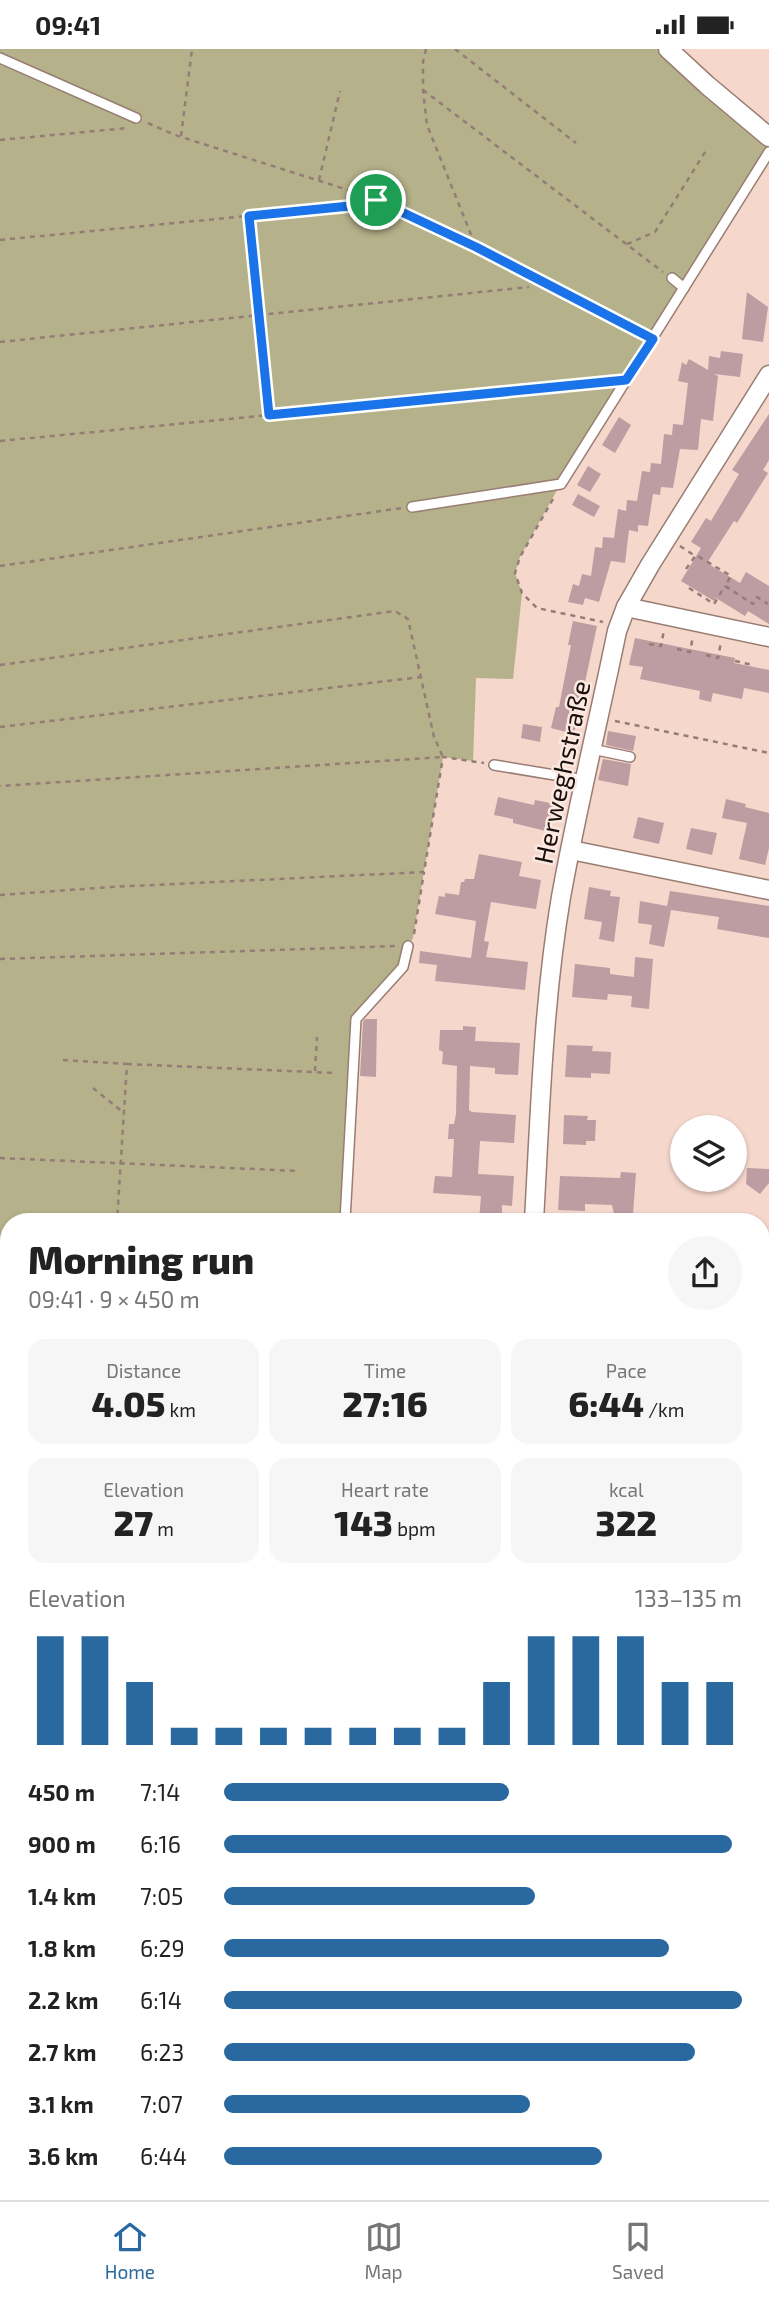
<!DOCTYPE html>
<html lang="en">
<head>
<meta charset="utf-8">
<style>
	body { margin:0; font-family:"Exo 2",sans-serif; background:#f6f6f6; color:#222; height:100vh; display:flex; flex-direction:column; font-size:26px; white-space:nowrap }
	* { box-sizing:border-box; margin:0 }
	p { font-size:23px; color:#767676 }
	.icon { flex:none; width:38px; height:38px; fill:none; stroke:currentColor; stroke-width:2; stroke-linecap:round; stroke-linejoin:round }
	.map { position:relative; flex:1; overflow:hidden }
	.side { position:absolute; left:0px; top:1164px; width:770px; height:989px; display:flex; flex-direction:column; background:#fff; border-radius:28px 28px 0 0; box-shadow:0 2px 5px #0004 }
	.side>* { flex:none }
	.buttons { position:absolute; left:670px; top:1066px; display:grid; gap:14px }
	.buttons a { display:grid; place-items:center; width:77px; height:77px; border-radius:50%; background:#fff; box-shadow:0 2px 5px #0004; font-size:35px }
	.pin { position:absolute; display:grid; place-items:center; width:60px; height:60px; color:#fff; margin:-30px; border:4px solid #fff; border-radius:50%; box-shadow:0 2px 7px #0007 }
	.round { display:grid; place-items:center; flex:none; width:74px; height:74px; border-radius:37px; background:#f6f6f6 }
	.overview { display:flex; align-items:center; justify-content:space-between; height:119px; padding:0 28px }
	h1 { font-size:38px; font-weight:800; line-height:52px }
	.stats { display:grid; grid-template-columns:repeat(3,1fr); gap:10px; height:119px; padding:7px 28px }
	.stats div { display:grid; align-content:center; border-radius:18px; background:#f6f6f6; text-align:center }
	.stats b { font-size:35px; font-weight:800 }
	.stats small { font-size:19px; font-weight:400 }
	.stats p { font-size:19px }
	.chart { height:196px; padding:14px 28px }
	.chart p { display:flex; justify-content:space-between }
	.chart svg { width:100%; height:126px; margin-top:7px; stroke:#29699f; stroke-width:6 }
	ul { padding:0 28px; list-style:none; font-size:23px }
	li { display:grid; grid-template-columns:112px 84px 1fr; align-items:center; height:52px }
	li i { height:18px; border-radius:9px; background:#29699f }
	.status { display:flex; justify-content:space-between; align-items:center; height:49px; padding:0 35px; background:#fff; direction:ltr }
	.status svg { height:19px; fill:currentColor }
	.tab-bar { display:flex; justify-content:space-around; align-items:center; height:98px; border-top:2px solid #e0e0e0; background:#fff; font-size:19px; color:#767676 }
	.tab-bar a { display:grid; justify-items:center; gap:4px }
	.tab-bar .selected { color:#29699f }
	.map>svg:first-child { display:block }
	.green { fill:#b5b18a }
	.building { fill:#bd9da1 }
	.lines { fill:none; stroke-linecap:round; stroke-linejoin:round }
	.lane-casing { stroke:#997d73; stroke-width:12 }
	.street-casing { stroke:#997d73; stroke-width:21 }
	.path { stroke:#947d76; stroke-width:2.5; stroke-dasharray:5 5; stroke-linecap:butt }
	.lane { stroke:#fff; stroke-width:9 }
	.street { stroke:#fff; stroke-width:18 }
	.route-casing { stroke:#fff; stroke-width:14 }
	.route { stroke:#1a73e8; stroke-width:9 }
	.labels { text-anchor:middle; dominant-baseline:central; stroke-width:5; stroke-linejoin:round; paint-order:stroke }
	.street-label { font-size:26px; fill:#190e0b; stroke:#fbe8e1 }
</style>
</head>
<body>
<div class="status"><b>09:41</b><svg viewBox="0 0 49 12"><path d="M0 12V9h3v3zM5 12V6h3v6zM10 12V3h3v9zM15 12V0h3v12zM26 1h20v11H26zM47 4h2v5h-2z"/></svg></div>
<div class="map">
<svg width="769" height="2151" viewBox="0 0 769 2151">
	<rect width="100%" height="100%" fill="#f6d7cc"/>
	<!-- green -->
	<g class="green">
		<polygon points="0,0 665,0 769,88 769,103 561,434 520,508 515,524 522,544 513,630 476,629 473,712 443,708 413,889 408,897 402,918 356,970 345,1172 9,1172 9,1419 0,1418"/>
		<polygon points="465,2144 710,2144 715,2146 714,2151 465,2151"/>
	</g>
	<!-- building -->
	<g class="building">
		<polygon points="747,243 768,258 763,293 742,290"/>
		<polygon points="721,302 743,305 740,328 714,325 718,327 713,372 701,370 698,401 680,400 673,439 661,438 660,446 653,445 648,477 638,476 638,483 629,481 625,514 611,512 599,553 585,549 583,556 568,553 573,535 579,537 582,525 591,527 595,498 602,499 603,488 614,489 618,460 626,462 627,451 637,452 642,422 650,423 651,414 661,415 664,385 672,386 673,375 683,376 688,334 678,332 682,313 686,316 689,310 708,321 709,307 720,309"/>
		<polygon points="769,365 769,411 763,421 768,424 737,474 734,472 707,514 740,534 746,523 769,537 769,575 748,562 745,567 716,549 714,552 681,532 701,499 691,493 706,469 711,472 739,425 732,421"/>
		<polygon points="619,368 631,376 615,404 602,396"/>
		<polygon points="588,417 601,425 590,443 577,436"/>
		<polygon points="578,445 600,457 594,468 572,456"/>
		<polygon points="573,572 597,577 574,685 551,679 556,658 559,658 571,596 568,596"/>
		<polygon points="635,589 735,609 734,614 769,621 769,644 744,639 742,650 713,644 711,653 699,650 700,642 640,630 643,618 629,616"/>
		<polygon points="523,675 542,678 540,693 521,689"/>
		<polygon points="608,682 636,687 633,702 606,696"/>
		<polygon points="603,710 631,715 628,737 598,731"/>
		<polygon points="498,748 534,756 535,751 555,755 550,783 513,774 513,770 494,766"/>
		<polygon points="726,750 746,755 745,758 769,764 769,799 765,816 739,810 747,774 722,769"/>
		<polygon points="638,768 664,774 659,795 633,789"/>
		<polygon points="691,779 717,784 712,806 686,800"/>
		<polygon points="479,805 522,813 519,827 541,831 536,860 491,853 484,892 489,893 486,908 528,913 525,941 435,932 437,916 419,914 420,902 471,909 476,872 435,865 439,847 445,848 445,844 459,846 461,833 464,833 465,830 474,830"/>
		<polygon points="589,838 611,842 610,847 620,848 614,893 599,890 602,873 584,870"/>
		<polygon points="670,842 769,857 769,889 717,880 719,868 671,861 664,898 649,895 652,876 638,874 640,852 667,857"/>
		<polygon points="635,908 653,910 649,960 631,958 632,947 608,945 607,951 572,948 575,915 610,919 610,925 634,928"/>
		<polygon points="365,970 377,970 376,1028 360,1027 363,973"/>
		<polygon points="463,977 476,978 475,992 520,994 518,1026 495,1025 495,1019 470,1017 469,1061 472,1063 516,1066 514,1094 480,1092 478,1125 514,1127 512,1157 502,1156 502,1172 479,1172 481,1147 433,1144 435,1127 452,1128 454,1090 448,1090 449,1075 454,1075 456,1065 457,1017 442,1015 443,1003 439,1001 440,981 463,981"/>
		<polygon points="567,996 593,997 592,1002 611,1003 610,1025 591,1024 591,1029 565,1028"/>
		<polygon points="564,1066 588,1067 587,1071 596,1071 595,1092 586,1092 586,1096 563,1095"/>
		<polygon points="747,1119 769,1120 769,1134 760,1145 746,1135"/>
		<polygon points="621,1123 636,1124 633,1165 614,1165 612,1156 585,1155 585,1162 558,1161 560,1127 620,1129"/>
	</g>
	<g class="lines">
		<defs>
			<g id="lane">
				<polyline points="0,9 136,69"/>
				<polyline points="533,228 653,290"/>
				<polyline points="672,229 684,239"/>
				<polyline points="562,338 626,331"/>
				<polyline points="412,458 561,435 769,103"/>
				<polyline points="592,700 630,708"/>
				<polyline points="494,716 585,731"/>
				<polyline points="345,1172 356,970 403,918 408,897"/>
				<polyline points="761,1622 769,1622"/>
				<polyline points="0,1664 9,1663"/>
				<polyline points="340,2151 344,2145 402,2144"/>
			</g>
			<g id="street">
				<polyline points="668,0 707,36 769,88"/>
				<polyline points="626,558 769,588"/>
				<polyline points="571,801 769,841"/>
				<path d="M534 1172C540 1065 543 955 561 848 577 759 599 670 617 582L626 558 650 516 769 326"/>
				<polyline points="0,1445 9,1441"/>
				<polyline points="761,1448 769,1449"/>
				<polyline points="761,1693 769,1693"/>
				<polyline points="0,1951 6,2151"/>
				<polyline points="304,2144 304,2151"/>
			</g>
		</defs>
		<!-- lane casing -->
		<use href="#lane" class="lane-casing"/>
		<!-- street casing -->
		<use href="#street" class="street-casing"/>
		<!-- path -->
		<g class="path">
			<polyline points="426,0 423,13 423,41 427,76 476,198"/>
			<polyline points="455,0 576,94"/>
			<polyline points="423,41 663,223"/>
			<polyline points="148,74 175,86 364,146 522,222"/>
			<polyline points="181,87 192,0"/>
			<polyline points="0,91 127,79"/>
			<polyline points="319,131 340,42"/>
			<polyline points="249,167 269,366"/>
			<polyline points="0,191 370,155 376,151"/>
			<polyline points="627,195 655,183 707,100"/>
			<polyline points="0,293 529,238"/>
			<polyline points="0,392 551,339"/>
			<polyline points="553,450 520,508 515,524 522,544 537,559 603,573"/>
			<polyline points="680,497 695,507"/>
			<polyline points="0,517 402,459"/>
			<polyline points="686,520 696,506 731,527 725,537 753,555 757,548 768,555"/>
			<polyline points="689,539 714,555 725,537"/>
			<polyline points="649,595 661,597 664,581"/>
			<polyline points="677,600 690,603 693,587"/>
			<polyline points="706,606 718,609 721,593"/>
			<polyline points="735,612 753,616"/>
			<polyline points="0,616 395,562 408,570 434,688 443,708 0,737"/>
			<polyline points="615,672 769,704"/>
			<polyline points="0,678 421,628"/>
			<polyline points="0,846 111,838 424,823 443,708 484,714"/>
			<polyline points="414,885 424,823"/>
			<polyline points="0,910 397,897"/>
			<polyline points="63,1011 127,1015 117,1172"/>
			<polyline points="127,1015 335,1024"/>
			<polyline points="315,1022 317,988"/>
			<polyline points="93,1039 124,1064"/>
			<polyline points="0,1109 299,1122"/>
			<polyline points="0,1232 9,1232"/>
			<polyline points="0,1354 9,1354"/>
			<polyline points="9,1462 6,1467 9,1615"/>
			<polyline points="761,1856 769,1856"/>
			<polyline points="769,1861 765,1930 769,1942"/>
			<polyline points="0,1910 9,1909"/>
			<polyline points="761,2000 769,2000"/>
			<polyline points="24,2144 24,2151"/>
			<polyline points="173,2144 184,2151"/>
			<polyline points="552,2144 584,2148 615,2144"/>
			<polyline points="648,2144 651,2151"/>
			<polyline points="465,2151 465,2144"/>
			<polyline points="672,2151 692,2144"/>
			<polyline points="701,2151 702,2144"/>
		</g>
		<!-- lane -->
		<use href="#lane" class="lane"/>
		<!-- street -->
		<use href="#street" class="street"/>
	</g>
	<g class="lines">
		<defs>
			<polygon id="route" points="376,151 476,198 653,290 626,331 269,366 249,167 370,155"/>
		</defs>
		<!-- route casing -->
		<use href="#route" class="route-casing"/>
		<!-- route -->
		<use href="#route" class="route"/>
	</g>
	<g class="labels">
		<!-- street labels -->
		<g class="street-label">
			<text transform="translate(561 723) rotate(-78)">Herweghstraße</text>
		</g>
	</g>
</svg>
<div class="buttons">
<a><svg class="icon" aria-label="layers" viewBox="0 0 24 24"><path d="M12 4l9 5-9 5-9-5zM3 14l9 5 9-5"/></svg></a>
</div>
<div class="pin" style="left:376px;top:151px;background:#1e9e55"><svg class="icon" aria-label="arrive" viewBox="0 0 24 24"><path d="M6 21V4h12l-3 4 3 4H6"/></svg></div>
<section class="side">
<div class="overview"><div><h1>Morning run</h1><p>09:41 · 9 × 450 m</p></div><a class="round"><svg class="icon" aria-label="share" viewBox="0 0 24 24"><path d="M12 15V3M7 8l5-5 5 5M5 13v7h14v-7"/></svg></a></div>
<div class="stats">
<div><p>Distance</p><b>4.05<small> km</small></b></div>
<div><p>Time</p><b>27:16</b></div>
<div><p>Pace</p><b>6:44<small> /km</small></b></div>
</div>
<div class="stats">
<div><p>Elevation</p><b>27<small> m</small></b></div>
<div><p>Heart rate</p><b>143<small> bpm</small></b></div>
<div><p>kcal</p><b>322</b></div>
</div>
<div class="chart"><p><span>Elevation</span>133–135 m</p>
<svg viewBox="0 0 160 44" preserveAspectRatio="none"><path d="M5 44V6M15 44V6M25 44V22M35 44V38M45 44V38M55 44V38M65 44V38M75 44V38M85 44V38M95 44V38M105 44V22M115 44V6M125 44V6M135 44V6M145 44V22M155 44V22"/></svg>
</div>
<ul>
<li><b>450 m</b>7:14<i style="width:55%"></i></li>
<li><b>900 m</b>6:16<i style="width:98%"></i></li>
<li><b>1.4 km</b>7:05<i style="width:60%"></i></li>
<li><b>1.8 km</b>6:29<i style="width:86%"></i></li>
<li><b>2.2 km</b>6:14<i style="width:100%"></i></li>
<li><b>2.7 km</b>6:23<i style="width:91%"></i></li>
<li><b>3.1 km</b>7:07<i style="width:59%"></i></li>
<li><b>3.6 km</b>6:44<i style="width:73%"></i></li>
</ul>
</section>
</div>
<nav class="tab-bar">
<a class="selected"><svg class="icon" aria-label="home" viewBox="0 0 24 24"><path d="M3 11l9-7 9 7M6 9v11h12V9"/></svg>Home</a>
<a><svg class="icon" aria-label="map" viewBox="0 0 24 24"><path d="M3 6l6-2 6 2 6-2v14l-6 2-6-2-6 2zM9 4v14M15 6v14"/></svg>Map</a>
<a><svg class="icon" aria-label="saved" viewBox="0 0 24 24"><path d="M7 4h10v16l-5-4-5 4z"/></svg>Saved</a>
</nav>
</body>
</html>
